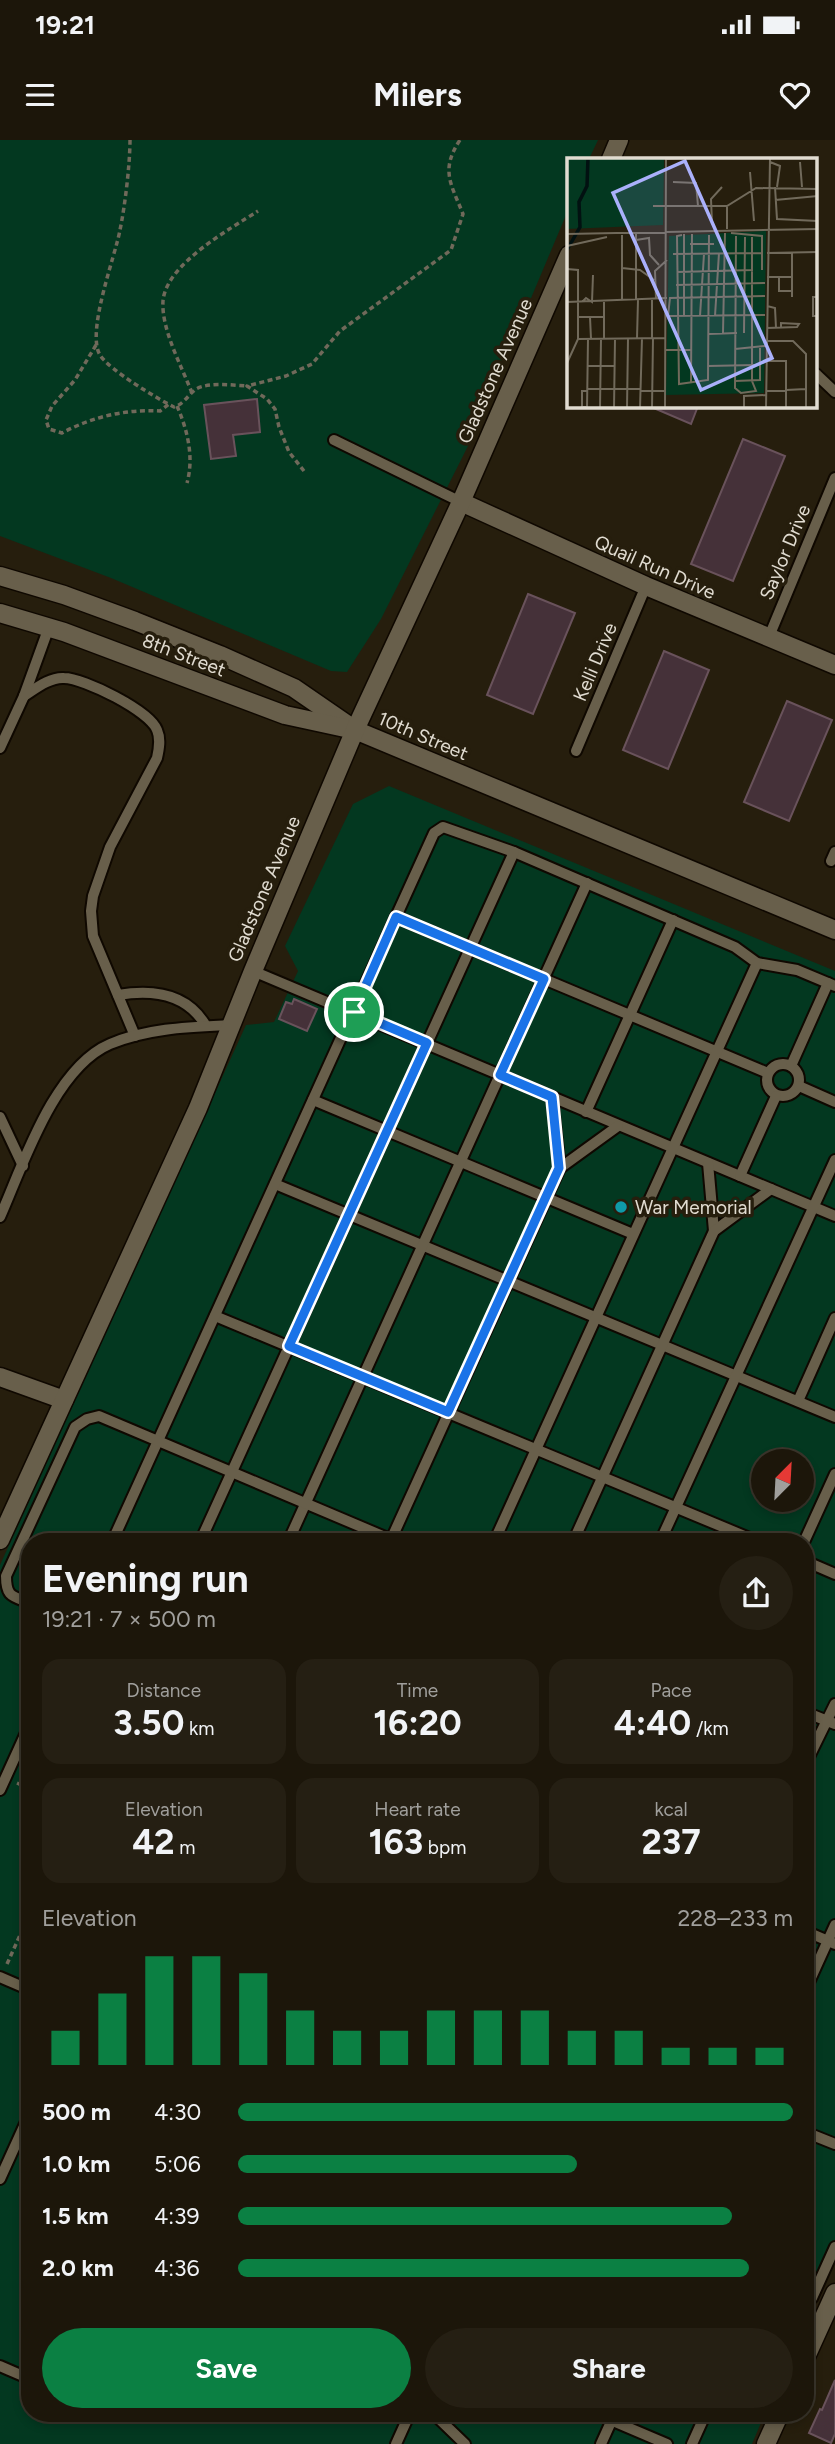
<!DOCTYPE html>
<html lang="en">
<head>
<meta charset="utf-8">
<style>
	body { margin:0; font-family:Figtree,sans-serif; background:#251f13; color:#f1f3f6; height:100vh; display:flex; flex-direction:column; font-size:26px; white-space:nowrap }
	* { box-sizing:border-box; margin:0 }
	p { font-size:23px; color:#a09f9c }
	.icon { flex:none; width:38px; height:38px; fill:none; stroke:currentColor; stroke-width:2; stroke-linecap:round; stroke-linejoin:round }
	.map { position:relative; flex:1; overflow:hidden }
	.panel { position:absolute; left:21px; top:1393px; width:793px; height:889px; display:flex; flex-direction:column; background:#1c160a; border-radius:28px; box-shadow:0 4px 10px #0003,0 0 0 2px #3a352b }
	.panel>* { flex:none }
	.needle { width:46px; rotate:24deg }
	.tools { position:absolute; left:751px; top:1309px; display:grid; gap:14px }
	.tools a { display:grid; place-items:center; width:63px; height:63px; border-radius:50%; background:#1c160a; box-shadow:0 4px 10px #0003,0 0 0 2px #3a352b; font-size:35px }
	.pin { position:absolute; display:grid; place-items:center; width:60px; height:60px; color:#fff; margin:-30px; border:4px solid #fff; border-radius:50%; box-shadow:0 2px 7px #0007 }
	.round { display:grid; place-items:center; flex:none; width:74px; height:74px; border-radius:37px; background:#251f13 }
	.overview { display:flex; align-items:center; justify-content:space-between; height:119px; padding:0 21px }
	h1 { font-size:38px; font-weight:700; line-height:52px }
	.metrics { display:grid; grid-template-columns:repeat(3,1fr); gap:10px; height:119px; padding:7px 21px }
	.metrics div { display:grid; align-content:center; border-radius:18px; background:#251f13; text-align:center }
	.metrics b { font-size:35px; font-weight:700 }
	.metrics small { font-size:19px; font-weight:400 }
	.metrics p { font-size:19px }
	.chart { height:196px; padding:14px 21px }
	.chart p { display:flex; justify-content:space-between }
	.chart svg { width:100%; height:126px; margin-top:7px; stroke:#0b8043; stroke-width:6 }
	.action { display:flex; gap:14px; margin-top:auto; padding:14px 21px }
	.action a { flex:1; height:80px; border-radius:42px; background:#0b8043; color:#fff; font-size:28px; font-weight:700; line-height:80px; text-align:center }
	.action a+a { background:#251f13; color:#f1f3f6 }
	ul { padding:0 21px; list-style:none; font-size:23px }
	li { display:grid; grid-template-columns:112px 84px 1fr; align-items:center; height:52px }
	li i { height:18px; border-radius:9px; background:#0b8043 }
	.status { display:flex; justify-content:space-between; align-items:center; height:49px; padding:0 35px; background:#1c160a; direction:ltr }
	.status svg { height:19px; fill:currentColor }
	header { display:flex; justify-content:space-between; align-items:center; height:91px; padding:0 21px; background:#1c160a; font-size:32px; font-weight:700 }
	.map>svg:first-child { display:block }
	.green { fill:#033820; fill-rule:evenodd }
	.building { fill:#453139; stroke:#69525b; stroke-width:2 }
	.lines { fill:none; stroke-linecap:round; stroke-linejoin:round }
	.lane-casing { stroke:#0f0800; stroke-width:14 }
	.street-casing { stroke:#0f0800; stroke-width:21 }
	.secondary-casing { stroke:#0f0800; stroke-width:21 }
	.path { stroke:#70695a; stroke-width:3.5; stroke-dasharray:5 3.5; stroke-linecap:butt }
	.lane { stroke:#685f4b; stroke-width:10 }
	.street { stroke:#685f4b; stroke-width:18 }
	.secondary { stroke:#685f4b; stroke-width:18 }
	.route-casing { stroke:#fff; stroke-width:14 }
	.route { stroke:#1a73e8; stroke-width:9 }
	.culture-dot { fill:#0f9aa8; stroke:#261e0d; stroke-width:2.5 }
	.labels { text-anchor:middle; dominant-baseline:central; stroke-width:7; stroke-linejoin:round; paint-order:stroke }
	.street-label { font-size:19px; fill:#e1dcd1; stroke:#261e0d }
	.poi-label { font-size:19px; fill:#e1dcd1; stroke:#261e0d; text-anchor:start }
	.inset-river { fill:none; stroke:#021111; stroke-width:3.5 }
	.inset-road { fill:none; stroke:#716a5b; stroke-width:2 }
	.view { fill:#aab0fb; fill-opacity:0.15; stroke:#aab0fb; stroke-width:3.5 }
	.inset-edge { fill:none; stroke:#e1dcd1; stroke-width:3.5 }
</style>
</head>
<body>
<div class="status"><b>19:21</b><svg viewBox="0 0 49 12"><path d="M0 12V9h3v3zM5 12V6h3v6zM10 12V3h3v9zM15 12V0h3v12zM26 1h20v11H26zM47 4h2v5h-2z"/></svg></div>
<header><svg class="icon" aria-label="menu" viewBox="0 0 24 24"><path d="M4 6h16M4 12h16M4 18h16"/></svg>Milers<svg class="icon" aria-label="heart" viewBox="0 0 24 24"><path d="M12 20l-8-8c-3-5 5-10 8-4 3-6 11-1 8 4z"/></svg></header>
<div class="map">
<svg width="835" height="2304" viewBox="0 0 835 2304">
	<rect width="100%" height="100%" fill="#261e0d"/>
	<!-- green -->
	<g class="green">
		<polygon points="0,0 598,0 589,19 569,19 569,68 472,298 381,479 347,532 331,531 111,438 0,396"/>
		<path d="M389 646 835 831V2119L805 2185V1402H30V2273H765L752 2304H0V1425L246 885 274 882 298 831 285 806 353 664ZM763 1321H802V1360H763Z"/>
	</g>
	<!-- building -->
	<g class="building">
		<polygon points="257,259 260,292 233,295 236,316 211,319 204,265"/>
		<polygon points="649,266 698,266 691,284"/>
		<polygon points="743,299 785,316 733,441 691,424"/>
		<polygon points="528,454 575,473 533,574 487,555"/>
		<polygon points="664,511 709,530 668,629 623,610"/>
		<polygon points="787,561 832,580 789,681 744,662"/>
		<polygon points="294,859 317,869 307,891 279,879 286,862 292,864"/>
		<polygon points="835,2240 835,2294 831,2303 809,2293 820,2269 822,2270"/>
	</g>
	<g class="lines">
		<defs>
			<g id="lane">
				<polyline points="816,234 835,252"/>
				<polyline points="334,300 461,362"/>
				<polyline points="768,499 835,338"/>
				<path d="M24 556C35 549 50 537 64 538 84 538 150 571 157 590 161 599 159 609 157 618L110 707 93 756 91 771 93 796 135 896"/>
				<polyline points="0,608 24,556 49,487"/>
				<polyline points="576,611 646,446"/>
				<polyline points="831,721 835,712"/>
				<polyline points="396,777 768,933"/>
				<polyline points="253,831 835,1076"/>
				<path d="M118 855C153 849 187 853 206 886"/>
				<circle cx="783" cy="940" r="16"/>
				<polyline points="791,926 828,843"/>
				<polyline points="799,946 835,962"/>
				<polyline points="552,957 560,1028"/>
				<polyline points="313,960 633,1094"/>
				<polyline points="586,972 673,780"/>
				<polyline points="0,977 23,1026"/>
				<polyline points="708,1023 714,1091"/>
				<polyline points="740,1036 776,956"/>
				<polyline points="275,1044 835,1277"/>
				<path d="M0 1077C23 1025 54 928 110 904 148 888 190 887 231 885"/>
				<polyline points="215,1176 759,1402"/>
				<polyline points="798,1261 835,1178"/>
				<polyline points="112,1402 434,693 443,687 514,712 735,807 757,823 797,830 835,846"/>
				<polyline points="200,1402 514,712"/>
				<polyline points="288,1402 587,743"/>
				<polyline points="390,1402 560,1028 618,986"/>
				<polyline points="494,1402 757,823"/>
				<polyline points="573,1402 714,1091 771,1049"/>
				<polyline points="660,1402 835,1020"/>
				<polyline points="804,1402 835,1334"/>
				<polyline points="805,1421 835,1434"/>
				<path d="M30 1463C12 1456 6 1457 6 1436L75 1287 87 1279 99 1276 397 1402"/>
				<polyline points="805,1572 835,1584"/>
				<polyline points="805,1625 835,1564"/>
				<polyline points="0,1650 30,1584"/>
				<polyline points="805,1791 835,1804"/>
				<polyline points="0,1837 30,1850"/>
				<polyline points="805,1851 835,1785"/>
				<polyline points="805,1992 835,2004"/>
				<polyline points="0,2039 30,1973"/>
				<polyline points="805,2164 812,2158 835,2107"/>
				<polyline points="0,2226 30,2239"/>
				<polyline points="427,2273 438,2278 465,2304"/>
				<polyline points="594,2273 667,2304"/>
				<polyline points="396,2304 410,2273"/>
				<polyline points="601,2304 615,2273"/>
				<polyline points="692,2304 706,2273"/>
			</g>
			<g id="street">
				<polyline points="461,362 646,446 835,525"/>
				<polyline points="0,1237 64,1260"/>
			</g>
			<g id="secondary">
				<polyline points="611,19 619,0"/>
				<polyline points="0,436 64,455 135,481 220,515 294,548 355,590 835,790"/>
				<polyline points="0,473 64,492 285,575 345,588"/>
				<polyline points="0,1400 198,968 253,831 355,590 461,362 569,115"/>
				<polyline points="805,2219 835,2153"/>
				<polyline points="766,2304 780,2273"/>
			</g>
		</defs>
		<!-- lane casing -->
		<use href="#lane" class="lane-casing"/>
		<!-- street casing -->
		<use href="#street" class="street-casing"/>
		<!-- secondary casing -->
		<use href="#secondary" class="secondary-casing"/>
		<!-- path -->
		<g class="path">
			<path d="M130 0C130 24 125 66 120 90 115 117 86 192 100 215 109 230 158 259 174 267 184 264 188 255 196 249 209 242 232 245 247 246"/>
			<path d="M96 205 75 240 52 266 46 280 49 289 62 293C92 277 125 269 160 271L169 264"/>
			<path d="M192 253C182 227 161 189 163 161 166 124 230 89 258 71"/>
			<path d="M177 266C188 291 194 318 187 343"/>
			<path d="M304 331 289 312 279 287 275 269 267 259 247 246 286 236 312 224 340 191 451 110 463 74C451 44 440 30 460 0"/>
			<polyline points="17,1643 30,1649"/>
			<polyline points="7,1824 30,1773"/>
		</g>
		<!-- lane -->
		<use href="#lane" class="lane"/>
		<!-- street -->
		<use href="#street" class="street"/>
		<!-- secondary -->
		<use href="#secondary" class="secondary"/>
	</g>
	<g class="lines">
		<defs>
			<polygon id="route" points="396,777 544,839 500,935 552,957 559,1028 448,1272 289,1206 427,903 354,872"/>
		</defs>
		<!-- route casing -->
		<use href="#route" class="route-casing"/>
		<!-- route -->
		<use href="#route" class="route"/>
	</g>
	<!-- markers -->
	<circle class="culture-dot" cx="621" cy="1067" r="7"/>
	<g class="labels">
		<!-- street labels -->
		<g class="street-label">
			<text transform="translate(495 231) rotate(-66)">Gladstone Avenue</text>
			<text transform="translate(785 412) rotate(-67)">Saylor Drive</text>
			<text transform="translate(655 427) rotate(24)">Quail Run Drive</text>
			<text transform="translate(184 515) rotate(21)">8th Street</text>
			<text transform="translate(595 522) rotate(-67)">Kelli Drive</text>
			<text transform="translate(423 596) rotate(23)">10th Street</text>
			<text transform="translate(264 749) rotate(-67)">Gladstone Avenue</text>
		</g>
		<!-- poi labels -->
		<g class="poi-label">
			<text x="635" y="1067">War Memorial</text>
		</g>
	</g>
	<!-- overview -->
	<g transform="translate(567 18)">
		<rect width="250" height="250" fill="#261e0d"/>
		<path d="M0 0H97L96 67 0 71ZM199 73 197 235 99 237 102 78Z" fill="#033820"/>
		<path class="inset-river" d="M0 92 13 69 12 44 20 28 21 0"/>
		<path class="inset-road" d="M99 1 126 0M203 4 213 8 210 29M233 4 235 29M183 14 187 63M106 24 129 25 131 48M208 29 210 61 251 63M208 42 251 38M86 48H160L189 30 251 31M160 48V71M145 65 144 41 155 29M164 75 195 78V112M0 76 251 71M55 77V143M115 77 110 78 112 226 141 222 142 77M169 78 168 230 174 235 189 233 185 223V79M69 82 82 80 83 97 92 107M123 86H147M0 88 40 79M200 95 251 94M106 96 195 95M55 110 73 112 87 122M0 111 11 112V181L0 205M110 114 186 112M212 118V133H225M200 119H225M109 127 198 125M198 138 103 140 101 158 198 157M225 139V95M251 139H246V158H251M89 141 88 113 100 102M69 142V75M0 144 100 140M15 144 19 140 25 144 26 117M37 144V181M200 148 208 150 209 170M133 158 137 96M148 158 152 95M11 159H37M23 159 24 181M117 159V76M200 170 230 169 232 166 214 165V169M156 175 158 75M177 175 178 79M142 176 170 175M70 180 71 142M85 180V141M11 181 99 180M200 183H226L239 196V250M168 191 198 188M99 192H124M199 203H219V250M20 208H48M141 208 188 207M168 223 193 222V190M124 225 125 76M20 231H73M20 233H15V249H20M73 233H98M199 233 239 231M20 250 21 181M33 250 34 181M47 250 48 181M60 250 61 181M73 250 75 180M85 250 86 180M98 250 99 0M177 250V238L199 237M199 250 203 0"/>
		<path class="view" d="M118 3 205 200 134 232 46 35Z"/>
		<rect width="250" height="250" class="inset-edge"/>
	</g>
</svg>
<div class="tools">
<a><svg class="needle" viewBox="-14 -14 28 28"><path d="M0-13l5 13h-10z" fill="#e53935"/><path d="M0 13l5-13h-10z" fill="#a09f9c"/></svg></a>
</div>
<div class="pin" style="left:354px;top:872px;background:#1e9e55"><svg class="icon" aria-label="arrive" viewBox="0 0 24 24"><path d="M6 21V4h12l-3 4 3 4H6"/></svg></div>
<section class="panel">
<div class="overview"><div><h1>Evening run</h1><p>19:21 · 7 × 500 m</p></div><a class="round"><svg class="icon" aria-label="share" viewBox="0 0 24 24"><path d="M12 15V3M7 8l5-5 5 5M5 13v7h14v-7"/></svg></a></div>
<div class="metrics">
<div><p>Distance</p><b>3.50<small> km</small></b></div>
<div><p>Time</p><b>16:20</b></div>
<div><p>Pace</p><b>4:40<small> /km</small></b></div>
</div>
<div class="metrics">
<div><p>Elevation</p><b>42<small> m</small></b></div>
<div><p>Heart rate</p><b>163<small> bpm</small></b></div>
<div><p>kcal</p><b>237</b></div>
</div>
<div class="chart"><p><span>Elevation</span>228–233 m</p>
<svg viewBox="0 0 160 44" preserveAspectRatio="none"><path d="M5 44V32M15 44V19M25 44V6M35 44V6M45 44V12M55 44V25M65 44V32M75 44V32M85 44V25M95 44V25M105 44V25M115 44V32M125 44V32M135 44V38M145 44V38M155 44V38"/></svg>
</div>
<ul>
<li><b>500 m</b>4:30<i style="width:100%"></i></li>
<li><b>1.0 km</b>5:06<i style="width:61%"></i></li>
<li><b>1.5 km</b>4:39<i style="width:89%"></i></li>
<li><b>2.0 km</b>4:36<i style="width:92%"></i></li>
</ul>
<div class="action"><a>Save</a><a>Share</a></div>
</section>
</div>
</body>
</html>
